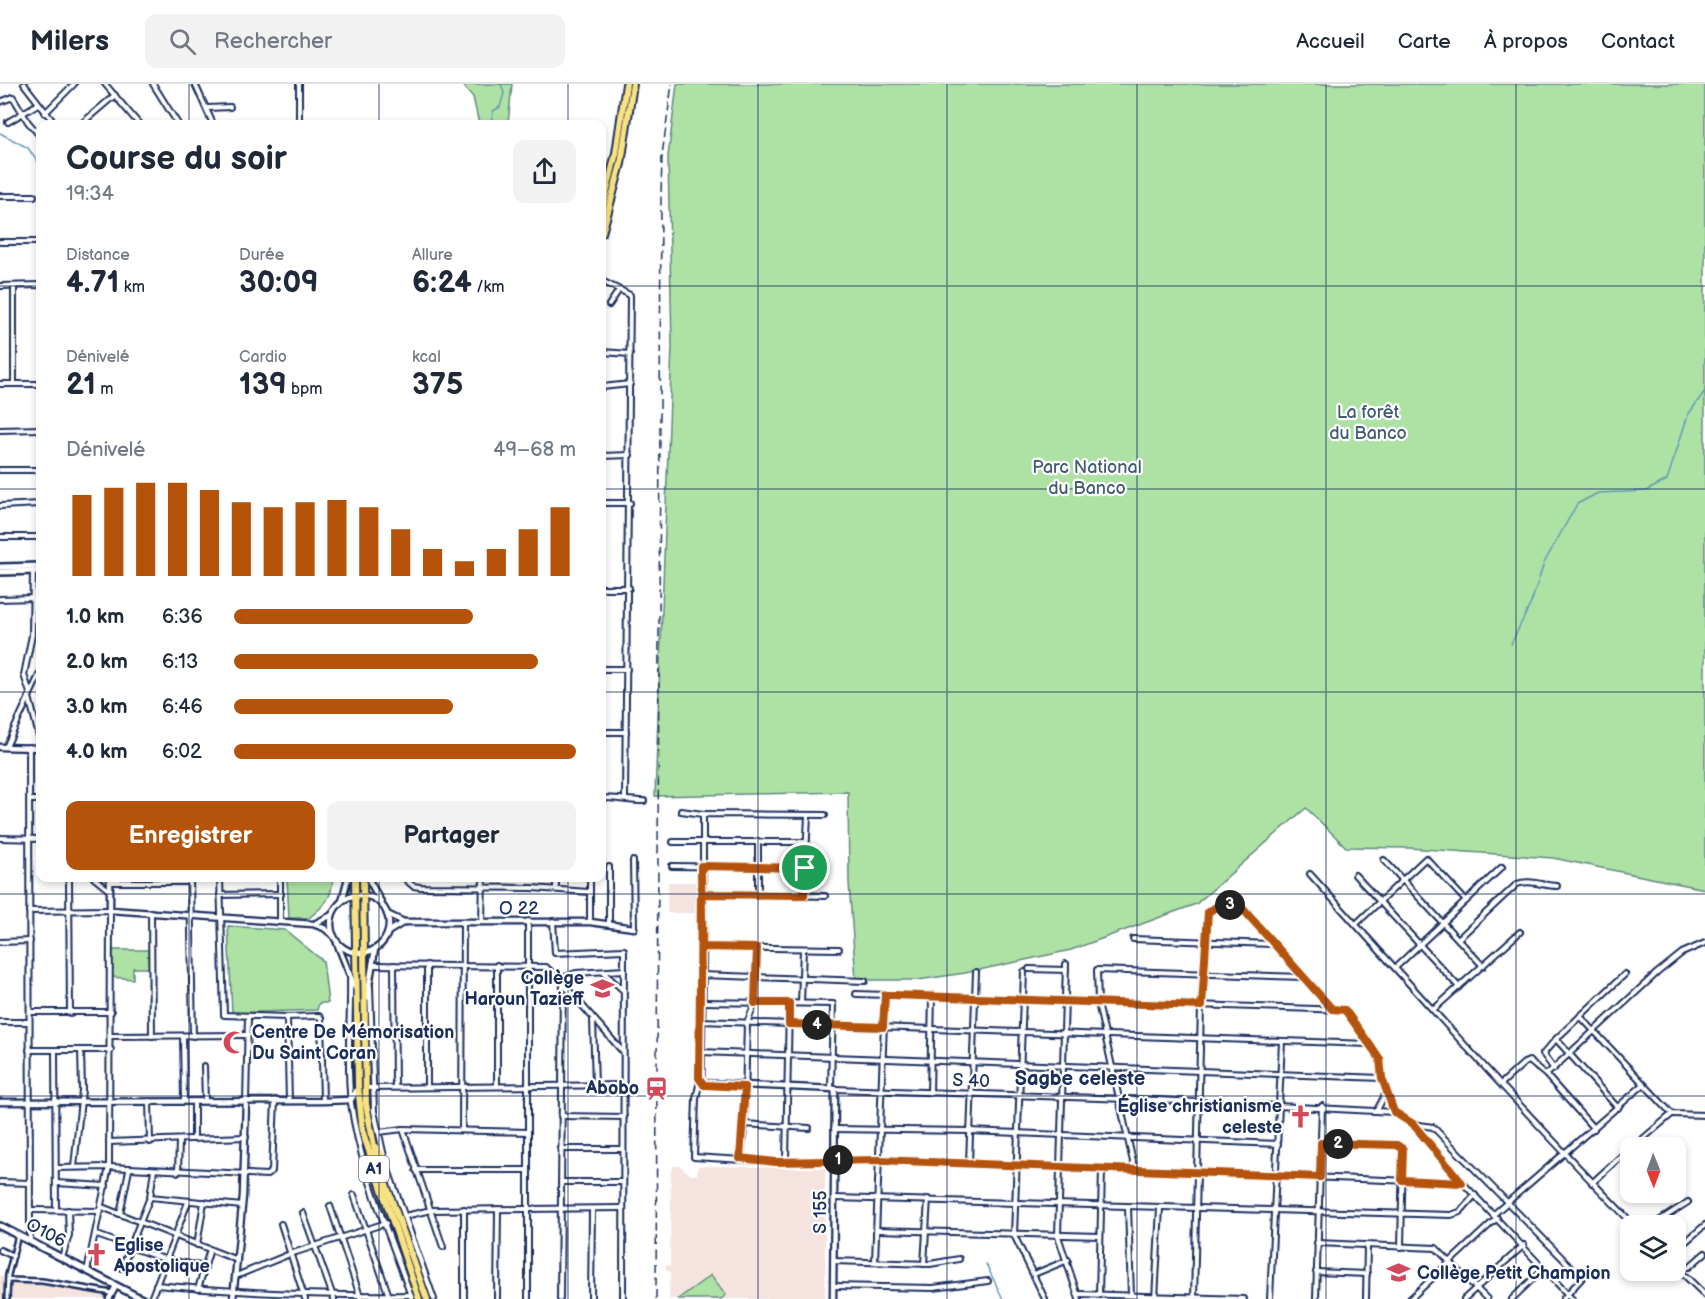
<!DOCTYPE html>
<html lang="fr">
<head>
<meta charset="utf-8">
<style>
	body { margin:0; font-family:"Balsamiq Sans",sans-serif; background:#f2f2f3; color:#1f2937; height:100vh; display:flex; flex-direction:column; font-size:22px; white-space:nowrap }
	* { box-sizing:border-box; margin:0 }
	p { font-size:20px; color:#747a83 }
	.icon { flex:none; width:33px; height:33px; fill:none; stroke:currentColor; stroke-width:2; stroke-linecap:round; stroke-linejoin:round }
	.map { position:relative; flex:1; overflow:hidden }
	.panel { position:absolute; left:36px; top:36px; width:570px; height:762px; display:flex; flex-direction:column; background:#fff; border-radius:12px; box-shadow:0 3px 9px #0003 }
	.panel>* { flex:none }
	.needle { width:39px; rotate:179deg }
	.buttons { position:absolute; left:1620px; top:1053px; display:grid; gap:12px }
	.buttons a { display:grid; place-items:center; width:66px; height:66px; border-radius:12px; background:#fff; box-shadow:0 3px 9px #0003; font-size:30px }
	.pin { position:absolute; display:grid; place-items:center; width:51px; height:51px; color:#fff; margin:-26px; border:3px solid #fff; border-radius:50%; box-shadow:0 2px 6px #0007 }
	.km { position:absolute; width:30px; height:30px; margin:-15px; border-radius:50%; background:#222; color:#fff; font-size:16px; line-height:30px; text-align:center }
	.round { display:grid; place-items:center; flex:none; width:63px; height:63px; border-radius:12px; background:#f2f2f3 }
	.overview { display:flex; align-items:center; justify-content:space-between; height:102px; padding:0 30px }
	h1 { font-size:33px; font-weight:700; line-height:45px }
	.figures { display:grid; grid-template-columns:repeat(3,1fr); gap:9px; height:102px; padding:6px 30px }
	.figures div { display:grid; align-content:center }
	.figures b { font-size:30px; font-weight:700 }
	.figures small { font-size:16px; font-weight:400 }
	.figures p { font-size:16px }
	.chart { height:168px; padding:12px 30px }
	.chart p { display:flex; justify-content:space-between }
	.chart svg { width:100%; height:108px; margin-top:6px; stroke:#b45309; stroke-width:6 }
	.action { display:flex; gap:12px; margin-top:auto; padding:12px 30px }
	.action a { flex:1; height:69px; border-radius:12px; background:#b45309; color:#fff; font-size:24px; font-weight:700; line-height:69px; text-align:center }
	.action a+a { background:#f2f2f3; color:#1f2937 }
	ul { padding:0 30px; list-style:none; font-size:20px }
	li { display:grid; grid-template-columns:96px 72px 1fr; align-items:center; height:45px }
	li i { height:15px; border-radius:8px; background:#b45309 }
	header { display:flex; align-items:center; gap:36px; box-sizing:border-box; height:84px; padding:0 30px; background:#fff; border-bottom:2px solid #e0e1e3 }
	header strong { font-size:28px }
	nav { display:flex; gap:33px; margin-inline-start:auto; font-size:21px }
	.search { width:420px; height:54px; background:#f2f2f3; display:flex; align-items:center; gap:15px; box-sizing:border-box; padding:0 21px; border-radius:12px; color:#747a83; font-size:22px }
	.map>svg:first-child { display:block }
	.built { fill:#f4e3df }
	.green { fill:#ade2a4; stroke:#648881; stroke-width:1.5 }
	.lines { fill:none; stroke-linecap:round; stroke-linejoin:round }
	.stream { stroke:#6397b9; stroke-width:1.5 }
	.pedestrian-casing { stroke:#1b2f5e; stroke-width:8 }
	.minor-casing { stroke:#1b2f5e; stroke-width:8 }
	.tertiary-casing { stroke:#1b2f5e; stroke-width:9 }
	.secondary-casing { stroke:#1b2f5e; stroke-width:10 }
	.primary-casing { stroke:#1b2f5e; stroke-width:10 }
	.pedestrian { stroke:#fff; stroke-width:3 }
	.minor { stroke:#fff; stroke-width:4 }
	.tertiary { stroke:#fff; stroke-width:4.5 }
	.secondary { stroke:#fff; stroke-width:5 }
	.primary { stroke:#f8e281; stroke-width:6 }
	.rail { stroke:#1b2f5e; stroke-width:1.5; stroke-dasharray:9 4.5; stroke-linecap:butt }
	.route-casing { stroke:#fff; stroke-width:12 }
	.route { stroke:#b45309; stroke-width:8 }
	.grid { fill:none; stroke:#1b2f5e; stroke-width:1.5; stroke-opacity:0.55 }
	.labels { text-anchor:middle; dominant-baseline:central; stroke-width:4.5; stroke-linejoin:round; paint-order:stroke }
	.shield { fill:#fff; stroke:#5f6d8e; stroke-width:1.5 }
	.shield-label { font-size:16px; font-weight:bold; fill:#1b2f5e }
	.park-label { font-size:18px; fill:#405c70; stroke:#fff }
	.street-label { font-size:18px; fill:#1b2f5e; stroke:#fff }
	.poi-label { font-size:18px; font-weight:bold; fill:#1b2f5e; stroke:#fff; text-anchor:end }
	.neighbourhood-label { font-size:20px; font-weight:bold; fill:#1b2f5e; stroke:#fff }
</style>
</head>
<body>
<header>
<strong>Milers</strong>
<div class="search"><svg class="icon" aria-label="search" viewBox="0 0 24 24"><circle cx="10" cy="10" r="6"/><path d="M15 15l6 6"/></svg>Rechercher</div>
<nav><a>Accueil</a><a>Carte</a><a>À propos</a><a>Contact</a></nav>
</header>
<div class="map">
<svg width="1705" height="1215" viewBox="0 0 1705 1215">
	<rect width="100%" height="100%" fill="#fff"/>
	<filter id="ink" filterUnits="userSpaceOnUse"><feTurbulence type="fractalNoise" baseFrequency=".0167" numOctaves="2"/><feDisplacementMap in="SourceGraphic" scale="12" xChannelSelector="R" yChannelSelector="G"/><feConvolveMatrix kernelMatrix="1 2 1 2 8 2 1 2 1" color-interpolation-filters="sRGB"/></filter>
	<g filter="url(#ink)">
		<!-- built -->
		<g class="built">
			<polygon points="668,798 698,798 698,829 667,829"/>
			<polygon points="674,1082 680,1082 691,1091 697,1091 698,1082 825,1084 825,1215 669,1215 670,1188 666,1186 666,1182 670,1181 671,1087"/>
			<polygon points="0,1192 43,1195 109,1206 104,1215 0,1215"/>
		</g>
		<!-- green -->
		<g class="green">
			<polygon points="462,0 512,0 508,40 479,40 473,13"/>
			<polygon points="677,0 1705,0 1705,805 1553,774 1409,764 1346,763 1306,724 1196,820 1071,866 965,889 918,896 856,896 849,799 848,708 655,712 672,262 668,73"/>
			<path d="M287 794H333C332 814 325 821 309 834H289Z"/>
			<polygon points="228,842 285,846 323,877 328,919 319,919 317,926 232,929"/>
			<polygon points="110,866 149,866 149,884 133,884 133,895 111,893"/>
			<polygon points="711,1191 726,1211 721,1215 678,1215"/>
		</g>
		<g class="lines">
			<!-- stream -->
			<g class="stream">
				<polyline points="491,40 493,27 500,23 504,9 501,0"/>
				<polyline points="0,49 28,64 40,81"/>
				<polyline points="1511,560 1531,519 1544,479 1577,420 1598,409 1646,407 1667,396 1688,331 1705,307"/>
				<polyline points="986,1180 1003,1215"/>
			</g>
			<defs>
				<g id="pedestrian">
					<polyline points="8,1196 42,1197 112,1209"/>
					<polyline points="7,1215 8,1191 18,1151"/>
				</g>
				<g id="minor">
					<polyline points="24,0 55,40"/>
					<polyline points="105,0 139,40"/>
					<polyline points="153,0 178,40"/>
					<polyline points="195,0 213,40"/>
					<polyline points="299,0 299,40"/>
					<polyline points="0,18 13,13 28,38 40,52"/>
					<polyline points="208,24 230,23"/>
					<polyline points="45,29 74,0"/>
					<polyline points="8,38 38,20"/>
					<polyline points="81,40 115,11"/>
					<polyline points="0,112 34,112"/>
					<polyline points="0,158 40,158"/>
					<polyline points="602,197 630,211 625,714"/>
					<polyline points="0,202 40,201"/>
					<polyline points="14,202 14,300"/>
					<polyline points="609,221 619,206"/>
					<polyline points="602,268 630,270"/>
					<polyline points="0,300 40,300"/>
					<polyline points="602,303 630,300"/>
					<polyline points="0,346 40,345"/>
					<polyline points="602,372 630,371"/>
					<polyline points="0,386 40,386"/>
					<polyline points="602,419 630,419"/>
					<polyline points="0,422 40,420"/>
					<polyline points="0,453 40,453"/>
					<polyline points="602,504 629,504"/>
					<polyline points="0,515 33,514"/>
					<polyline points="602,585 627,585"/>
					<polyline points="30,609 24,591 32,551 33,486"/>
					<polyline points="29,613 40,656"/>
					<polyline points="602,648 626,648"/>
					<polyline points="6,663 40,589"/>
					<polyline points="29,663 30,1157"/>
					<path d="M602 714C617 714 629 717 644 717"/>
					<polyline points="30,716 40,716"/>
					<polyline points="681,727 703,730"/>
					<polyline points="0,754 40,755"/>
					<polyline points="758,757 758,811"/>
					<polyline points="673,758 806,758"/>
					<polyline points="1384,776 1483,882"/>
					<polyline points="633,777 634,844"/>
					<polyline points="672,782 824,784"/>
					<path d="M1310 790C1417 908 1523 1028 1635 1142"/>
					<polyline points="1355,791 1459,903"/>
					<polyline points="69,794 70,929"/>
					<polyline points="94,794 110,807"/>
					<polyline points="190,794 193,952"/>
					<polyline points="220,794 224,931 287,933"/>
					<polyline points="404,794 413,802 420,803 532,804 589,808"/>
					<polyline points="556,794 556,805"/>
					<polyline points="110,798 190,798"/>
					<polyline points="701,809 825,812"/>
					<polyline points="220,811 281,810"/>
					<polyline points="804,811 808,732"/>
					<polyline points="29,827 110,826 109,1083 87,1187"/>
					<polyline points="151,828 152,952"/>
					<polyline points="528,837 528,1215"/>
					<polyline points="553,837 555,869 624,866 623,1215"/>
					<polyline points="280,838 280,794"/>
					<polyline points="482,838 483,794"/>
					<polyline points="590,838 590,794"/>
					<polyline points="609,839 609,783"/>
					<polyline points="1356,840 1426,774 1466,817"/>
					<polyline points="703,845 703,730 825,731"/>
					<polyline points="1133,855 1272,860"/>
					<path d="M1458 855 1517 800C1530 795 1543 802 1557 802"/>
					<polyline points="0,858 30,857"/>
					<polyline points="702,863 839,865"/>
					<polyline points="1066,880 1058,1152 1079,1215"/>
					<polyline points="372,881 546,883 559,895 623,968"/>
					<polyline points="394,881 395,1003"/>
					<polyline points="427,881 427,1003"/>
					<polyline points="1396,883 1502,783"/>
					<polyline points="1029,885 1066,886"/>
					<polyline points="603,888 623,906"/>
					<polyline points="1024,888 1014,1151 1045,1215"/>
					<polyline points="701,891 865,897"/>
					<path d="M350 895C351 936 346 979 351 1019 360 1086 390 1151 412 1215"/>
					<polyline points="559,895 576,889 624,886"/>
					<polyline points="370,902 374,1027 385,1077 434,1215"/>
					<polyline points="856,910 1345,926 1380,975 1382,994 1394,1028 1413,1040 1433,1043 1582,1194 1563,1215"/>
					<polyline points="702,918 833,920 831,1005"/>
					<polyline points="801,919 803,865"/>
					<polyline points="1433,926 1520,848"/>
					<polyline points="30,928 111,928"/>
					<polyline points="1580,932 1672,1030 1705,1031"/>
					<polyline points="593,936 595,1001"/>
					<polyline points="701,937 1369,960"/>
					<polyline points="0,938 29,938"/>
					<polyline points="111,952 248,951"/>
					<polyline points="183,952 184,1017"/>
					<polyline points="29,966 111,966"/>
					<polyline points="55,966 56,1126"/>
					<polyline points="701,968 1382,994"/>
					<polyline points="204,982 205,1017"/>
					<polyline points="1554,985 1543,970 1556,955"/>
					<polyline points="1546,991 1657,889 1682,869 1705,859"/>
					<polyline points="700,997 696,1014 694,1073 776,1078 878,1076 1463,1099"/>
					<polyline points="1502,999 1524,979 1529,977 1546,991 1594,1045"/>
					<polyline points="497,1002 497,881"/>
					<polyline points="369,1004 624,1001"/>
					<polyline points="835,1005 1158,1016 1394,1028"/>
					<polyline points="930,1009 932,911"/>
					<polyline points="149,1017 150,1058"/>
					<polyline points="194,1017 194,1054"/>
					<polyline points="246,1017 248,933"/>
					<polyline points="289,1017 287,933 319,932 321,934 323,1017"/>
					<polyline points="1618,1024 1556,955 1625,890"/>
					<polyline points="1377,1026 1387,1007"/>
					<polyline points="561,1032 624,1033"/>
					<polyline points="744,1040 809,1044"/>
					<polyline points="1413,1040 1463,1099 1572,1215"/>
					<polyline points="403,1045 443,1163"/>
					<polyline points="834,1045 969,1047 1278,1060"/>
					<polyline points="462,1046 463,838"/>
					<polyline points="379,1048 403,1045 528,1048"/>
					<polyline points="109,1058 246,1053"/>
					<polyline points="1321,1059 1397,1061 1403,1065 1401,1163"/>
					<polyline points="1632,1064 1672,1030"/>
					<polyline points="561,1065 623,1065"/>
					<polyline points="740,1074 744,1052 747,939 755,919 757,864"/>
					<polyline points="786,1077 789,919"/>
					<polyline points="969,1079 976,888"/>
					<polyline points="74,1083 82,1006 81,966"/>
					<polyline points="56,1084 109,1083 267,1091 272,1087 275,1016"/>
					<polyline points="416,1086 528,1086"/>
					<polyline points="1135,1087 1098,919 1097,886 1303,893"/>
					<polyline points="178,1088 179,1057"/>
					<polyline points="0,1098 30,1099"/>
					<polyline points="561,1098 623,1098"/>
					<polyline points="56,1099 106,1102"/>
					<polyline points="1592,1099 1630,1064"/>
					<polyline points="354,1111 390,1215"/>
					<polyline points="150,1113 242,1122"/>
					<polyline points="834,1114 1451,1131 1460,1128 1475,1111"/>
					<polyline points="330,1122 361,1215"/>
					<polyline points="102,1123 237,1176"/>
					<polyline points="1128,1123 1131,1211"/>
					<polyline points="32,1126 101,1127"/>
					<polyline points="303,1129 334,1215"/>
					<polyline points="120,1130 129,1086"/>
					<polyline points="1494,1130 1643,1001"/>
					<polyline points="405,1132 431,1126 622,1124"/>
					<polyline points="281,1140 305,1215"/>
					<polyline points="1651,1142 1688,1118"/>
					<polyline points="877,1146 1100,1152"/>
					<polyline points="97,1151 164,1175 205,1183"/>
					<polyline points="1317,1159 1436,1164 1487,1215"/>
					<polyline points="197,1161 204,1118"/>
					<polyline points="0,1166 13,1172"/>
					<polyline points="1676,1166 1705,1141"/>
					<polyline points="62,1174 69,1151 68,1126"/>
					<polyline points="833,1177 930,1180 959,1175"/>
					<polyline points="875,1178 885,912"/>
					<polyline points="924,1180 928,1115"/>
					<polyline points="1676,1182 1689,1183 1705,1169"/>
					<polyline points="1676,1183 1705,1211"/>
					<polyline points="122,1184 150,1113 154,1086"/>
					<polyline points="1316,1188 1367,1190"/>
					<polyline points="1034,1190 1068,1176"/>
					<polyline points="236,1192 290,1170 386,1139"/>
					<path d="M156 1201C240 1209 326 1212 410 1211"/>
					<polyline points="833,1202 933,1204 988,1197"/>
					<polyline points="198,1205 210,1165"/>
					<polyline points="1079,1210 1244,1215"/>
					<polyline points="1099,1211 1102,1086"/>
					<polyline points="151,1215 188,1118"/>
					<polyline points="464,1215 464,1125"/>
					<polyline points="497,1215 498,1125"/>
					<polyline points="560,1215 563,900"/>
					<polyline points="591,1215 592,1125"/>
					<polyline points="1155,1215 1160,1124"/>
					<polyline points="1194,1215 1201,922 1208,828 1221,820 1242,824 1332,925"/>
					<polyline points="1270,1215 1282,957"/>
					<polyline points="1316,1215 1322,1022"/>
					<polyline points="1366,1215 1367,1161"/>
					<polyline points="1410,1215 1497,1134"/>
					<polyline points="1464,1215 1524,1161"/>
					<polyline points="1512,1215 1543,1185"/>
				</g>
				<g id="tertiary">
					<polyline points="0,663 40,664"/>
					<polyline points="110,794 110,826 313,840 324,844 334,852"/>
					<polyline points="368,794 381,818"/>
					<circle cx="360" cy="840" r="29"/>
					<polyline points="342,817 348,794"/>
					<polyline points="387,830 404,838 590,838 634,844"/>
					<polyline points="316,839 332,831"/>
					<polyline points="703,845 701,999 835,1005 833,1215"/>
					<polyline points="388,848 404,838"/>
					<polyline points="337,859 355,904"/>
					<polyline points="367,914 375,865"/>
					<polyline points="0,1018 323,1017 351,1016 357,1005"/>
					<polyline points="109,1215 116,1202"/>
					<polyline points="233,1215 243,1112 246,1017"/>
				</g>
				<g id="secondary">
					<polyline points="0,483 40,482"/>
					<polyline points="0,488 40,487"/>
					<polyline points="0,1142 142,1215"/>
				</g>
				<g id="primary">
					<polyline points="602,126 616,69 626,0"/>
					<polyline points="602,149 621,80 633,0"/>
					<polyline points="355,794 358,1002 363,1049 419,1215"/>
					<polyline points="363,794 366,1020 376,1072 427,1215"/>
					<polyline points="377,1064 385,1077"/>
				</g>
			</defs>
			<!-- pedestrian casing -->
			<use href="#pedestrian" class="pedestrian-casing"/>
			<!-- minor casing -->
			<use href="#minor" class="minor-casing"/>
			<!-- tertiary casing -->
			<use href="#tertiary" class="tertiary-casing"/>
			<!-- secondary casing -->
			<use href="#secondary" class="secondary-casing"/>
			<!-- primary casing -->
			<use href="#primary" class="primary-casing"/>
			<!-- pedestrian -->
			<use href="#pedestrian" class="pedestrian"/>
			<!-- minor -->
			<use href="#minor" class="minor"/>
			<!-- tertiary -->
			<use href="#tertiary" class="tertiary"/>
			<!-- secondary -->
			<use href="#secondary" class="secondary"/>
			<!-- primary -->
			<use href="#primary" class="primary"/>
			<!-- rail -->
			<polyline class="rail" points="656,1215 661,112 662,71 672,0"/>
		</g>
	</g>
	<g class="lines" filter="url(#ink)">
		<defs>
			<path id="route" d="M805 784 804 811 701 810 699 994 704 1001 745 1003 740 1074 776 1078 878 1076 1320 1093 1321 1059 1397 1061 1403 1065 1402 1096 1462 1099 1413 1040 1394 1028 1382 994 1380 975 1345 926 1332 925 1242 824 1221 820 1208 828 1202 922 892 911H885L883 943 789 940V919H755L757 864 702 863C703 836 701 809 701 782L805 784"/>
		</defs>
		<!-- route casing -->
		<use href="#route" class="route-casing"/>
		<!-- route -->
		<use href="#route" class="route"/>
	</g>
	<!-- grid -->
	<path class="grid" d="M189 0V40M379 0V40M568 0V40M758 0V1215M947 0V1215M1137 0V1215M1326 0V1215M1516 0V1215M0 202H40M602 202H1705M0 405H40M602 405H1705M0 608H40M602 608H1705M189 794V1215M379 794V1215M568 794V1215M0 810H1705M0 1012H1705"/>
	<!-- icons -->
	<defs>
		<symbol id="university-bare" viewBox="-9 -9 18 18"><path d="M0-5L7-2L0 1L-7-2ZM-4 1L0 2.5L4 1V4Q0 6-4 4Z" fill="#d1495b" stroke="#fff" stroke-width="2.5" paint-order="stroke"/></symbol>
		<symbol id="mosque-bare" viewBox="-9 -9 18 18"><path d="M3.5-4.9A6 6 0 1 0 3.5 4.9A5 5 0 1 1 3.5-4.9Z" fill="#d1495b" stroke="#fff" stroke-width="2.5" paint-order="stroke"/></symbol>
		<symbol id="station-bare" viewBox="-9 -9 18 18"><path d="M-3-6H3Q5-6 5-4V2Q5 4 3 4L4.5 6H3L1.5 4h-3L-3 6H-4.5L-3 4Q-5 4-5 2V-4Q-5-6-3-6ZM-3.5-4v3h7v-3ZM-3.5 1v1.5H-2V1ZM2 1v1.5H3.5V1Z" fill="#d1495b" stroke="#fff" stroke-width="2.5" paint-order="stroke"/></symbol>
		<symbol id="church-bare" viewBox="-9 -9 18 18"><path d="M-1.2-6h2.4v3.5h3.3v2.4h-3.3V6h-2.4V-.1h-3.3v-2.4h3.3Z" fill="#d1495b" stroke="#fff" stroke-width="2.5" paint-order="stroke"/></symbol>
	</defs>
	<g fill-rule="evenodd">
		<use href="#university-bare" x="586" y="888" width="33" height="33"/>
		<use href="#mosque-bare" x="218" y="942" width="33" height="33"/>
		<use href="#station-bare" x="640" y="988" width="33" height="33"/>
		<use href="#church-bare" x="1284" y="1016" width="33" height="33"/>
		<use href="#church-bare" x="80" y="1154" width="33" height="33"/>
		<use href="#university-bare" x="1382" y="1172" width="33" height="33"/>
	</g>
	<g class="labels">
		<!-- shield labels -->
		<rect class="shield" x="359" y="1072" width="30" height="26" rx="4.5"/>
		<g class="shield-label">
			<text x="374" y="1085">A1</text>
		</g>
		<!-- park labels -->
		<g class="park-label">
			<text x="1368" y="328">La forêt<tspan x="1368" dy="21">du Banco</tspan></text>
			<text x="1087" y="383">Parc National<tspan x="1087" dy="21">du Banco</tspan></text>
		</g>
		<!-- street labels -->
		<g class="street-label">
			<text x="519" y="824">O 22</text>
			<text transform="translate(971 997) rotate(2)">S 40</text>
			<text transform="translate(820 1128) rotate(-90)">S 155</text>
			<text transform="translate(46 1149) rotate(27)">O106</text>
		</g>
		<!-- poi labels -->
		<g class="poi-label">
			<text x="584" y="894">Collège<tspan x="584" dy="21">Haroun Tazieff</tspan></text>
			<text x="252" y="948" text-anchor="start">Centre De Mémorisation<tspan x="252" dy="21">Du Saint Coran</tspan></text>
			<text x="639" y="1004">Abobo</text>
			<text x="1282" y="1022">Église christianisme<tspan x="1282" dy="21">celeste</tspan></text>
			<text x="114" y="1161" text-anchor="start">Eglise<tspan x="114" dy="21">Apostolique</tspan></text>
			<text x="1417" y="1189" text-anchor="start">Collège Petit Champion</text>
		</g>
		<!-- neighbourhood labels -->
		<g class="neighbourhood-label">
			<text x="1080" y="995">Sagbe celeste</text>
		</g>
	</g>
</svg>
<div class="buttons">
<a><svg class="needle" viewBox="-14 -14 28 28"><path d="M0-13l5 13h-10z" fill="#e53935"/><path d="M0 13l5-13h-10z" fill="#747a83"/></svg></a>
<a><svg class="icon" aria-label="layers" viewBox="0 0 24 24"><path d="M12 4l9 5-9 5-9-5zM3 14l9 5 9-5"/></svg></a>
</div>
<div class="pin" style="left:805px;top:784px;background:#1e9e55"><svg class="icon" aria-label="arrive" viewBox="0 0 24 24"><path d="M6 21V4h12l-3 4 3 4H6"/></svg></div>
<b class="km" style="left:838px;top:1076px">1</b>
<b class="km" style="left:1338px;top:1060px">2</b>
<b class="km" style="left:1230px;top:821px">3</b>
<b class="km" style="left:817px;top:941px">4</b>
<section class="panel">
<div class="overview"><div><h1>Course du soir</h1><p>19:34</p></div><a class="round"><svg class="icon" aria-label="share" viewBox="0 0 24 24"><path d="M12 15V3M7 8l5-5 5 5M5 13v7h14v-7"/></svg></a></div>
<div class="figures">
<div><p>Distance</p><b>4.71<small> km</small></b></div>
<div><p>Durée</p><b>30:09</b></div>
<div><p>Allure</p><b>6:24<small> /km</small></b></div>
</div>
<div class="figures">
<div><p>Dénivelé</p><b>21<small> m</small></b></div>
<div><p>Cardio</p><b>139<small> bpm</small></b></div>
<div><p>kcal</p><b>375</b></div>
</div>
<div class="chart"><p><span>Dénivelé</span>49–68 m</p>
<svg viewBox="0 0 160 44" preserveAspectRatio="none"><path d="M5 44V11M15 44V8M25 44V6M35 44V6M45 44V9M55 44V14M65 44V16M75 44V14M85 44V13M95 44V16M105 44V25M115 44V33M125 44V38M135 44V33M145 44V25M155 44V16"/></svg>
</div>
<ul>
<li><b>1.0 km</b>6:36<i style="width:70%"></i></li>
<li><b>2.0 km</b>6:13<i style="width:89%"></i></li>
<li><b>3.0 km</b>6:46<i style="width:64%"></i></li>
<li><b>4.0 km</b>6:02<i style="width:100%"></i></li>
</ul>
<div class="action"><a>Enregistrer</a><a>Partager</a></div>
</section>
</div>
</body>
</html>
